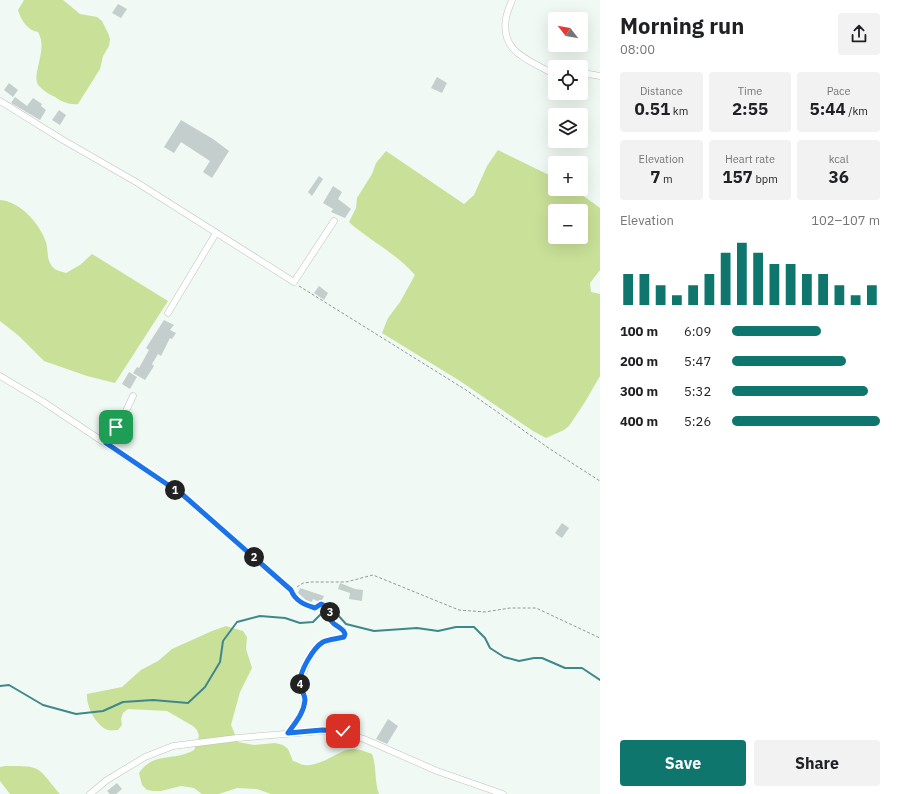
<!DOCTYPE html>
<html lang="en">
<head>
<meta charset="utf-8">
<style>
	body { margin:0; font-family:"IBM Plex Sans",sans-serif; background:#f2f2f2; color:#202124; height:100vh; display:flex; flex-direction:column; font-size:15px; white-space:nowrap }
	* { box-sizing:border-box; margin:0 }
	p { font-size:13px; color:#757577 }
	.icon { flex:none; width:22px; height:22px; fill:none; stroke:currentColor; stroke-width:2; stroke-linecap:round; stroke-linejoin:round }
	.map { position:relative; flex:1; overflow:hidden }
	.details { display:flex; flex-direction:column; background:#fff; width:300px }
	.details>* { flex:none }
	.needle { width:26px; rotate:301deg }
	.buttons { position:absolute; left:548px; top:12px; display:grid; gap:8px }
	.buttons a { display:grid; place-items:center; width:40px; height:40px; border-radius:4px; background:#fff; box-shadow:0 4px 16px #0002; font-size:20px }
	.pin { position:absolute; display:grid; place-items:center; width:34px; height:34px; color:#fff; margin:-17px; border-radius:8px; box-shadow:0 2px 6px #0006 }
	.km { position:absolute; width:20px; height:20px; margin:-10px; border-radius:50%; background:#222; color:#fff; font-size:11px; line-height:20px; text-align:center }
	.round { display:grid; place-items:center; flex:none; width:42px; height:42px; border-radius:4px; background:#f2f2f2 }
	.summary { display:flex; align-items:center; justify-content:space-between; height:68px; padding:0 20px }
	h1 { font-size:22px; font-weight:800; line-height:30px }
	.stats { display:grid; grid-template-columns:repeat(3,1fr); gap:6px; height:68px; padding:4px 20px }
	.stats div { display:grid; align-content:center; border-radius:4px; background:#f2f2f2; text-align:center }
	.stats b { font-size:17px; font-weight:800 }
	.stats small { font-size:11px; font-weight:400 }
	.stats p { font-size:11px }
	.chart { height:112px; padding:8px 20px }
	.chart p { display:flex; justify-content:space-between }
	.chart svg { width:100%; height:72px; margin-top:4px; stroke:#0f766e; stroke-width:6 }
	.primary-button { display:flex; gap:8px; margin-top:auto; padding:8px 20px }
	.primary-button a { flex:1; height:46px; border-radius:4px; background:#0f766e; color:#fff; font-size:16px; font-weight:800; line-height:46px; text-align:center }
	.primary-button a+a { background:#f2f2f2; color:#202124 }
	ul { padding:0 20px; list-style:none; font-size:13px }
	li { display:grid; grid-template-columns:64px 48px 1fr; align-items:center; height:30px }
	li i { height:10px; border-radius:5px; background:#0f766e }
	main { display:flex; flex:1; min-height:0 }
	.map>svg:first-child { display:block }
	.green { fill:#c9e098; fill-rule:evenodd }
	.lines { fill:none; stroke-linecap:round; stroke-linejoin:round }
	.stream { stroke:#3f888a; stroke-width:2 }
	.building { fill:#c4cecc }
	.minor-casing { stroke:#bbc4be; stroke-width:7 }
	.path { stroke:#949a96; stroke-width:1; stroke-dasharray:3 2; stroke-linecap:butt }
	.minor { stroke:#fff; stroke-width:6 }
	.route-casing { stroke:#fff; stroke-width:8 }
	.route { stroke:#1a73e8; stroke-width:5 }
</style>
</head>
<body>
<main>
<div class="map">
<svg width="600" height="794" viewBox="0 0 600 794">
	<rect width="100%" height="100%" fill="#f0f9f3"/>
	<!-- green -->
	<g class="green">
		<path d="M24 0H63L80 14 97 17 102 21 108 33 110 39 109 46 103 56 100 69 78 104C70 105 62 102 55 97 50 95 43 90 39 86 30 75 49 50 38 32 27 30 21 20 18 10Z"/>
		<path d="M498 150 555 178V189H574L600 208V270L590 283 591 292 600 294V376L585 402 569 426 564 430 546 438 533 431 460 381 382 333 388 318 400 302 415 275C396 253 370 241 349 222L356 208 357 198 372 174 376 163 386 151 464 204 474 195 487 166ZM555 211H581V237H555Z"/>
		<path d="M0 200C21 202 39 223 46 242 48 249 47 258 50 263 53 270 59 271 66 273L80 265 92 254 168 301 115 383 87 376 44 361 19 336 0 321Z"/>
		<path d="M226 626 243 631 247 637 246 649 252 668 240 692 231 725 238 742 254 745 275 743 283 745 288 749 293 761C297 762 301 765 305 765 309 766 314 764 318 763 341 755 345 742 372 754 377 767 374 781 379 794H271L257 789 237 788 219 794H202L194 788 181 786 161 791H154L147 790 142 785 139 773C154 751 173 762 194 750L199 736 197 730 193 726 167 711 128 709 123 713 121 719 122 725 118 730C115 730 111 731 108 730 96 726 86 706 87 694L122 687 141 670 158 661 172 649 212 631Z"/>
		<path d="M5 766C43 766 36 766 60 794H10L0 781V767Z"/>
	</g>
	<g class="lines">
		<!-- stream -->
		<polyline class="stream" points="0,686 9,685 43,705 76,714 103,711 123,702 153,700 188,703 205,687 220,662 223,641 237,622 260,616 285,618 300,623 313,622 323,612 337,614 346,624 374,631 417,628 438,631 456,627 474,627 485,638 490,648 504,657 519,661 534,658 542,658 565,668 582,668 600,680"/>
	</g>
	<!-- building -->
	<g class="building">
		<polygon points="118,4 127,9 121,18 112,13"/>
		<polygon points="437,77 447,83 442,93 431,88"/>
		<polygon points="9,83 18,90 13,97 4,90"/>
		<polygon points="15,97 27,106 33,98 42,104 41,106 46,110 40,120 11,103"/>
		<polygon points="59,110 66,115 60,125 52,120"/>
		<polygon points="181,120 213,139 229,151 212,178 203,172 210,161 181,142 174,153 164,147"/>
		<polygon points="319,176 323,179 312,196 308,192"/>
		<polygon points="333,186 342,192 338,199 351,209 345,218 331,212 333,209 323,203"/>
		<polygon points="319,286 328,293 324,300 314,293"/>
		<polygon points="164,320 174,325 170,330 176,333 172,339 170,338 161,356 158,354 152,364 154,366 145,380 133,373 137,367 139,368 149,350 146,348"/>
		<polygon points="129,372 137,377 130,389 122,384"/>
		<polygon points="562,523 569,528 562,538 555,533"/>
		<polygon points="340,583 355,589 363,590 362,601 349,599 350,593 338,589"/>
		<polygon points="300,588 324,596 322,600 317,601 313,599 312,602 306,600 298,593"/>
		<polygon points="388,719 398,726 387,744 376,739"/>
		<polygon points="117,783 122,789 116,794 110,794 107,791"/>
	</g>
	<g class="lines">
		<defs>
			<g id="minor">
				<path d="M512 0C510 6 507 12 506 18 500 54 531 60 555 75"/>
				<polyline points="581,79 589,74 600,76"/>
				<polyline points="0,101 63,140 136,182 294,282 334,221"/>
				<polyline points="168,313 216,233"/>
				<path d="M0 376 42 401 183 495 291 590C295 601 305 605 315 608L321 604 330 608C331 611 329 615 330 618 331 626 343 626 345 634L344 637 324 642 317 647 310 656 300 681 305 697 303 708 297 721 288 733"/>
				<polyline points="106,443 125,413 133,396"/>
				<polyline points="90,794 107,780 145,757 173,746 237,738 335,730 364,739 437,771 503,794"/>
			</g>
		</defs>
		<!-- minor casing -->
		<use href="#minor" class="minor-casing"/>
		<!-- path -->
		<g class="path">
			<polyline points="299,286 466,390 550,449 600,481"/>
			<polyline points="297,587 303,583 312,582 346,582 373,575 459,610 485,612 510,608 536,608 600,638"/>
		</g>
		<!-- minor -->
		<use href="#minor" class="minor"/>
	</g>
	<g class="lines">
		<defs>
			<path id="route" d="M116 427 106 443 183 495 291 590C295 601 305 605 315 608L321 604 331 608C330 611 329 615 330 618 331 626 343 626 345 634L344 637C337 639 329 639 323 642 313 648 300 671 300 682 300 689 305 694 305 700 304 713 295 723 288 733L322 730 343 731"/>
		</defs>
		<!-- route casing -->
		<use href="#route" class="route-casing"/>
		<!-- route -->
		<use href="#route" class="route"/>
	</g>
</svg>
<div class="buttons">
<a><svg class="needle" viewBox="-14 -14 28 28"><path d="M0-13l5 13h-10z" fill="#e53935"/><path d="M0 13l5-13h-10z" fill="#757577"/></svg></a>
<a><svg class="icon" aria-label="locate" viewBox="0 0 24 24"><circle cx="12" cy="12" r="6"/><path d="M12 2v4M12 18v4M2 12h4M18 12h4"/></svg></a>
<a><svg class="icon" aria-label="layers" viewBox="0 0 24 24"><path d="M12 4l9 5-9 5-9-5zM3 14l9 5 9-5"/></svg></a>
<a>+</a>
<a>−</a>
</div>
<div class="pin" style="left:116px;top:427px;background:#1e9e55"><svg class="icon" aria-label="arrive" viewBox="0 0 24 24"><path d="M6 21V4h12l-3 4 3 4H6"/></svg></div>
<div class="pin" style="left:343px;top:731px;background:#d93025"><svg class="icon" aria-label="check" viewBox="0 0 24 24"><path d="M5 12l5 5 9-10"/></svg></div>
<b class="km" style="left:175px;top:490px">1</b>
<b class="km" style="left:254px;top:557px">2</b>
<b class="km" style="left:330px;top:612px">3</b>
<b class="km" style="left:300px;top:684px">4</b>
</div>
<section class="details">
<div class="summary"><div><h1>Morning run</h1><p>08:00</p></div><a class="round"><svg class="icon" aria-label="share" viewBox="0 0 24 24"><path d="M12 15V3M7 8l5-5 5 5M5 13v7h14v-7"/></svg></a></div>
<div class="stats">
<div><p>Distance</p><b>0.51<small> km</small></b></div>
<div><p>Time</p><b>2:55</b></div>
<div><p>Pace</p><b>5:44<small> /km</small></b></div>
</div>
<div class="stats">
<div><p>Elevation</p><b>7<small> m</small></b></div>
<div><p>Heart rate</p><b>157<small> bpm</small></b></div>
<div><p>kcal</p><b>36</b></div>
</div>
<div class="chart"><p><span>Elevation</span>102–107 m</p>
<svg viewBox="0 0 160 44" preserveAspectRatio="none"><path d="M5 44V25M15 44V25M25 44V32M35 44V38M45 44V32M55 44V25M65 44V12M75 44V6M85 44V12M95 44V19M105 44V19M115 44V25M125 44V25M135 44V32M145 44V38M155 44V32"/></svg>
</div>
<ul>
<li><b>100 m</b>6:09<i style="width:60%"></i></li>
<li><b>200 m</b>5:47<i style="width:77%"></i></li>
<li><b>300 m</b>5:32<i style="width:92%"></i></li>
<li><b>400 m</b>5:26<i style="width:100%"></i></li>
</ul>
<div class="primary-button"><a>Save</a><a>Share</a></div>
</section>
</main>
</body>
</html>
